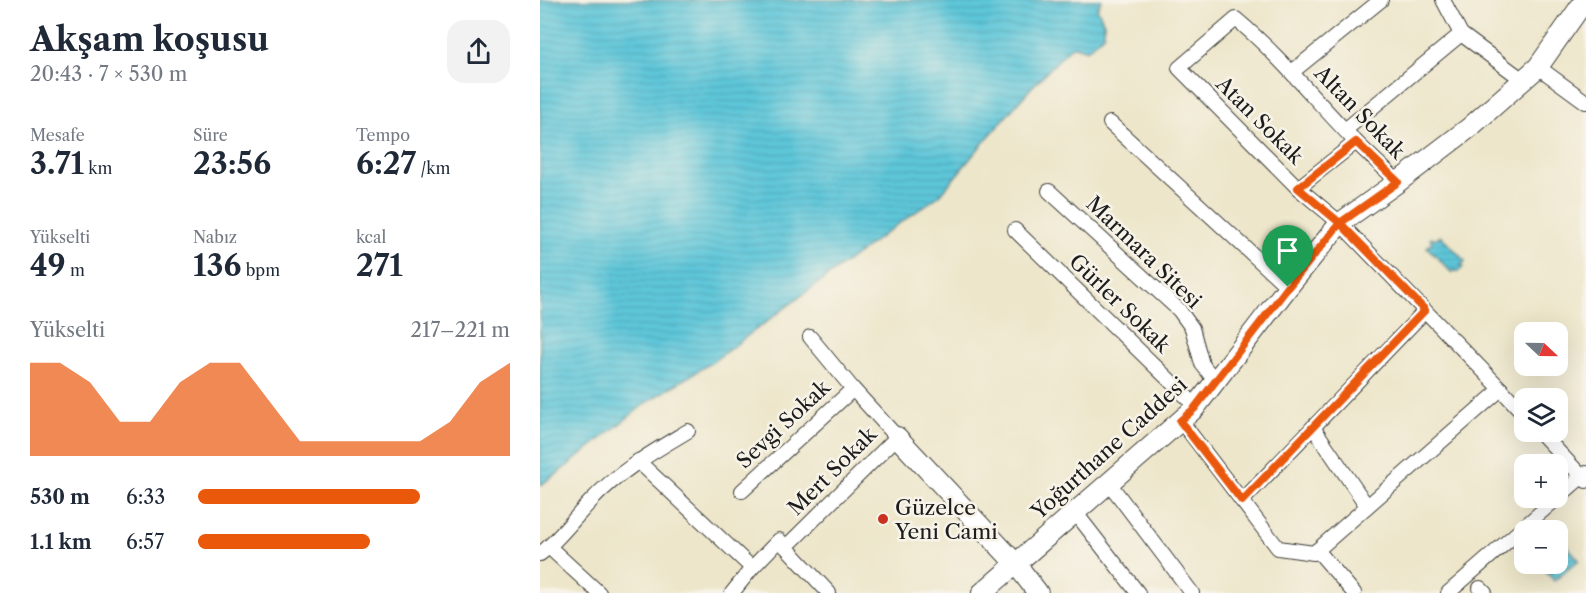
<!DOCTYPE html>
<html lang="tr">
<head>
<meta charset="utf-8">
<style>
	body { margin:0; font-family:"Libre Caslon Text",serif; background:#f2f2f3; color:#1f2937; height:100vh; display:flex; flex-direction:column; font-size:22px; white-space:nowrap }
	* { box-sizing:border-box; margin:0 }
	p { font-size:20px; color:#747a83 }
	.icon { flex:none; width:33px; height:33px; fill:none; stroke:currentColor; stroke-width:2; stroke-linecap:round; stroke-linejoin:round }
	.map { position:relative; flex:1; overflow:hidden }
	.sheet { display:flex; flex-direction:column; background:#fff; width:540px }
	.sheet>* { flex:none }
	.needle { width:39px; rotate:112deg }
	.fabs { position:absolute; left:974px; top:322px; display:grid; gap:12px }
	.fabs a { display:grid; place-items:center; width:54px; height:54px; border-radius:12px; background:#fff; box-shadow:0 6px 24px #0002; font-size:30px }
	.pin { position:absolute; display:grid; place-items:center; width:51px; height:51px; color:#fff; margin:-62px -26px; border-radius:50% 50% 50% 0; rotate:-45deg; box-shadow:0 0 6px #0007 }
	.pin .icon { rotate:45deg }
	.round { display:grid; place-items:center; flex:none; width:63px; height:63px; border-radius:18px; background:#f2f2f3 }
	.headline { display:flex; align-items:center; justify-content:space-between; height:102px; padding:0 30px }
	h1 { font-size:33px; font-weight:800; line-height:45px }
	.figures { display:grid; grid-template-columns:repeat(3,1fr); gap:9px; height:102px; padding:6px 30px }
	.figures div { display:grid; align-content:center }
	.figures b { font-size:30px; font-weight:800 }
	.figures small { font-size:16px; font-weight:400 }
	.figures p { font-size:16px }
	.chart { height:168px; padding:12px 30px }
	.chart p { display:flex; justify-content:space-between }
	.chart svg { width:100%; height:108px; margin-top:6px; fill:#ea580c; opacity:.7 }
	ul { padding:0 30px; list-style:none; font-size:20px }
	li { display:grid; grid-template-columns:96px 72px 1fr; align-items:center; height:45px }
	li i { height:15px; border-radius:8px; background:#ea580c }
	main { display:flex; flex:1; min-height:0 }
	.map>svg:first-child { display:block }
	.water { fill:url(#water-rules); stroke:#3c717a; stroke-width:1.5 }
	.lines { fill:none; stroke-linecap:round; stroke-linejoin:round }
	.street-casing { stroke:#3b3a36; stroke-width:16 }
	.secondary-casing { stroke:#3b3a36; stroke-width:22 }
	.street { stroke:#fff; stroke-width:14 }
	.secondary { stroke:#fff; stroke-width:20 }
	.route-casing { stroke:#fff; stroke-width:12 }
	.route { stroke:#ea580c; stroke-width:8 }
	.poi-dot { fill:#c8321e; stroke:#f7f3e8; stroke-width:2 }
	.labels { text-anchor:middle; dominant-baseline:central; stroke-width:5; stroke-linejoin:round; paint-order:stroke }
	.street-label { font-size:21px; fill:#1c1c1c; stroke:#f7f3e8 }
	.poi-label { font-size:21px; fill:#1c1c1c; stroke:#f7f3e8; text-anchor:start }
</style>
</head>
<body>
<main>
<section class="sheet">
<div class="headline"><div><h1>Akşam koşusu</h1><p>20:43 · 7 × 530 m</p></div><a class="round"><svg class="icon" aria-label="share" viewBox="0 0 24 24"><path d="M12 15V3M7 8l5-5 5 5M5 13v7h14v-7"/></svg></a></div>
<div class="figures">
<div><p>Mesafe</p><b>3.71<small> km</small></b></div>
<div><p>Süre</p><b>23:56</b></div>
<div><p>Tempo</p><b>6:27<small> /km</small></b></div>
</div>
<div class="figures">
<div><p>Yükselti</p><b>49<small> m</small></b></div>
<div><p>Nabız</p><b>136<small> bpm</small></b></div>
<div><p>kcal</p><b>271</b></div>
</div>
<div class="chart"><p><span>Yükselti</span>217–221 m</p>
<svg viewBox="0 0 160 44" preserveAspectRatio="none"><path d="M0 44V6L10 6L20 14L30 30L40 30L50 14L60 6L70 6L80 22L90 38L100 38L110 38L120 38L130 38L140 30L150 14L160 6V44z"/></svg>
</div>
<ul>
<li><b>530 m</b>6:33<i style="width:71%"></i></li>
<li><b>1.1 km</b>6:57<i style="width:55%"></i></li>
</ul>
</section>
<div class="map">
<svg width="1046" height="593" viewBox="0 0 1046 593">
	<defs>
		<pattern id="water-rules" width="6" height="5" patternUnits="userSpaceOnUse" patternTransform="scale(1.5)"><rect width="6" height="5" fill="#5dc6d9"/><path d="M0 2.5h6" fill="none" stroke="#50aaba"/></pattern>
	</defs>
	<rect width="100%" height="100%" fill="#f7f3e8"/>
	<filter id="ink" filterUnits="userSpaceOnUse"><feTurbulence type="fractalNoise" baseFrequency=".0167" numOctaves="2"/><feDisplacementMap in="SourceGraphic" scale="12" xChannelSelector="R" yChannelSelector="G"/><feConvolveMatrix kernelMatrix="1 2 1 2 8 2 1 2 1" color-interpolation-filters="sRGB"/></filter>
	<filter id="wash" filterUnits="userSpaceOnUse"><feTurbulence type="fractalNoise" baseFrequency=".008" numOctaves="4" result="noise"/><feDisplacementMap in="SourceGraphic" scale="24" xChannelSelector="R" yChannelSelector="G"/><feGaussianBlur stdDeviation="1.35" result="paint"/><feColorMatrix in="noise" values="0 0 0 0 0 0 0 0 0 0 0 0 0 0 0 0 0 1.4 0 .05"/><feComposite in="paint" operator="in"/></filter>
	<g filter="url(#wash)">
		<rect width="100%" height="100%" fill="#ede6ca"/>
		<!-- water -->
		<g class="water">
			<polygon points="0,0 562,0 557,8 564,23 564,35 547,50 535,46 532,46 490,89 444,142 400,195 343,235 171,363 106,403 17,474 0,485"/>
			<polygon points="901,236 925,261 921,265 923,267 918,272 915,270 912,273 887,247 892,243 890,239 892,237 894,239"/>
			<polygon points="1021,539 1039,560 1014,581 1001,564 1017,564 1017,542"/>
		</g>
	</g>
	<g filter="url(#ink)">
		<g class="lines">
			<defs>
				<g id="street">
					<polyline points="903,0 921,34 983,80"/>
					<polyline points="998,67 1046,102"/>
					<polyline points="752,72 841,0"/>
					<polyline points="570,123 748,287"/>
					<polyline points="805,130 921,34"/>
					<path d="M858 182C844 168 829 155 815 141 775 100 740 56 696 19L639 68 758 188 800 223 961 389 984 414"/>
					<polyline points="758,188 816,142"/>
					<polyline points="509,191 639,310 652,328 662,364 675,381"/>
					<polyline points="475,230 656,406 654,409"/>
					<polyline points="641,421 738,548 774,553 961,389"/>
					<polyline points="773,427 827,506"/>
					<polyline points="1000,432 1046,481"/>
					<polyline points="98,461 212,568"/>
					<polyline points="569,483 652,593"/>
					<polyline points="202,491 313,389"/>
					<polyline points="702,501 885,311"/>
					<polyline points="535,512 598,593"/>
					<polyline points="9,547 59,593"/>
					<polyline points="246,547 289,593"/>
					<polyline points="777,550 814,593"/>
					<path d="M0 554C20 539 34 518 51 501 79 471 113 452 148 431"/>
					<polyline points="940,588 945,593"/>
					<polyline points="192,593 212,568 239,540 246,547 357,437 313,389 270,337"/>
					<polyline points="908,593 1046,473"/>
				</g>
				<g id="secondary">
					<polyline points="357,437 476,564 498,593"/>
					<polyline points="442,593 654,409 748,287 800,223 858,182 929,128 998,67 1045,0"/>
				</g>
			</defs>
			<!-- street casing -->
			<use href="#street" class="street-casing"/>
			<!-- secondary casing -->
			<use href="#secondary" class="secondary-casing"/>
			<!-- street -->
			<use href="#street" class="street"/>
			<!-- secondary -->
			<use href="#secondary" class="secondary"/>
		</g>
	</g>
	<g class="lines" filter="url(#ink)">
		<defs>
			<polyline id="route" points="748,287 654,409 640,421 702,501 885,310 800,223 858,182 816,142 758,188 800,223 748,287"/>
		</defs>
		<!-- route casing -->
		<use href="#route" class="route-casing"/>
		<!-- route -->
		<use href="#route" class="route"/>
	</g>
	<!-- markers -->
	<circle class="poi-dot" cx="343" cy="519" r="6"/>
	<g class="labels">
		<!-- street labels -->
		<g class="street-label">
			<text transform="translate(820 112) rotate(46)">Altan Sokak</text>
			<text transform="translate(720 120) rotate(45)">Atan Sokak</text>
			<text transform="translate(604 252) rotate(44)">Marmara Sitesi</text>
			<text transform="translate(580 303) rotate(44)">Gürler Sokak</text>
			<text transform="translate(243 424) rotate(-43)">Sevgi Sokak</text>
			<text transform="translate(569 448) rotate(-42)">Yoğurthane Caddesi</text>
			<text transform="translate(292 471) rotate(-45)">Mert Sokak</text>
		</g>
		<!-- poi labels -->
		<g class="poi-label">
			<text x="355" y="507">Güzelce<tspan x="355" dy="24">Yeni Cami</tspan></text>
		</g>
	</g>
</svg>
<div class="fabs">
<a><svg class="needle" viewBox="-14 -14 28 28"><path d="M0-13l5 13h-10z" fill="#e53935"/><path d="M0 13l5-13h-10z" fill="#747a83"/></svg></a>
<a><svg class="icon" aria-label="layers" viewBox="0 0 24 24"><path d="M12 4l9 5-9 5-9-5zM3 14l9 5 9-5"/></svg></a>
<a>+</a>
<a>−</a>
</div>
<div class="pin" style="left:748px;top:287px;background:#1e9e55"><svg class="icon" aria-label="arrive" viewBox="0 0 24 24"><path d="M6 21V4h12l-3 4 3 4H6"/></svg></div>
</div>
</main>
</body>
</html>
